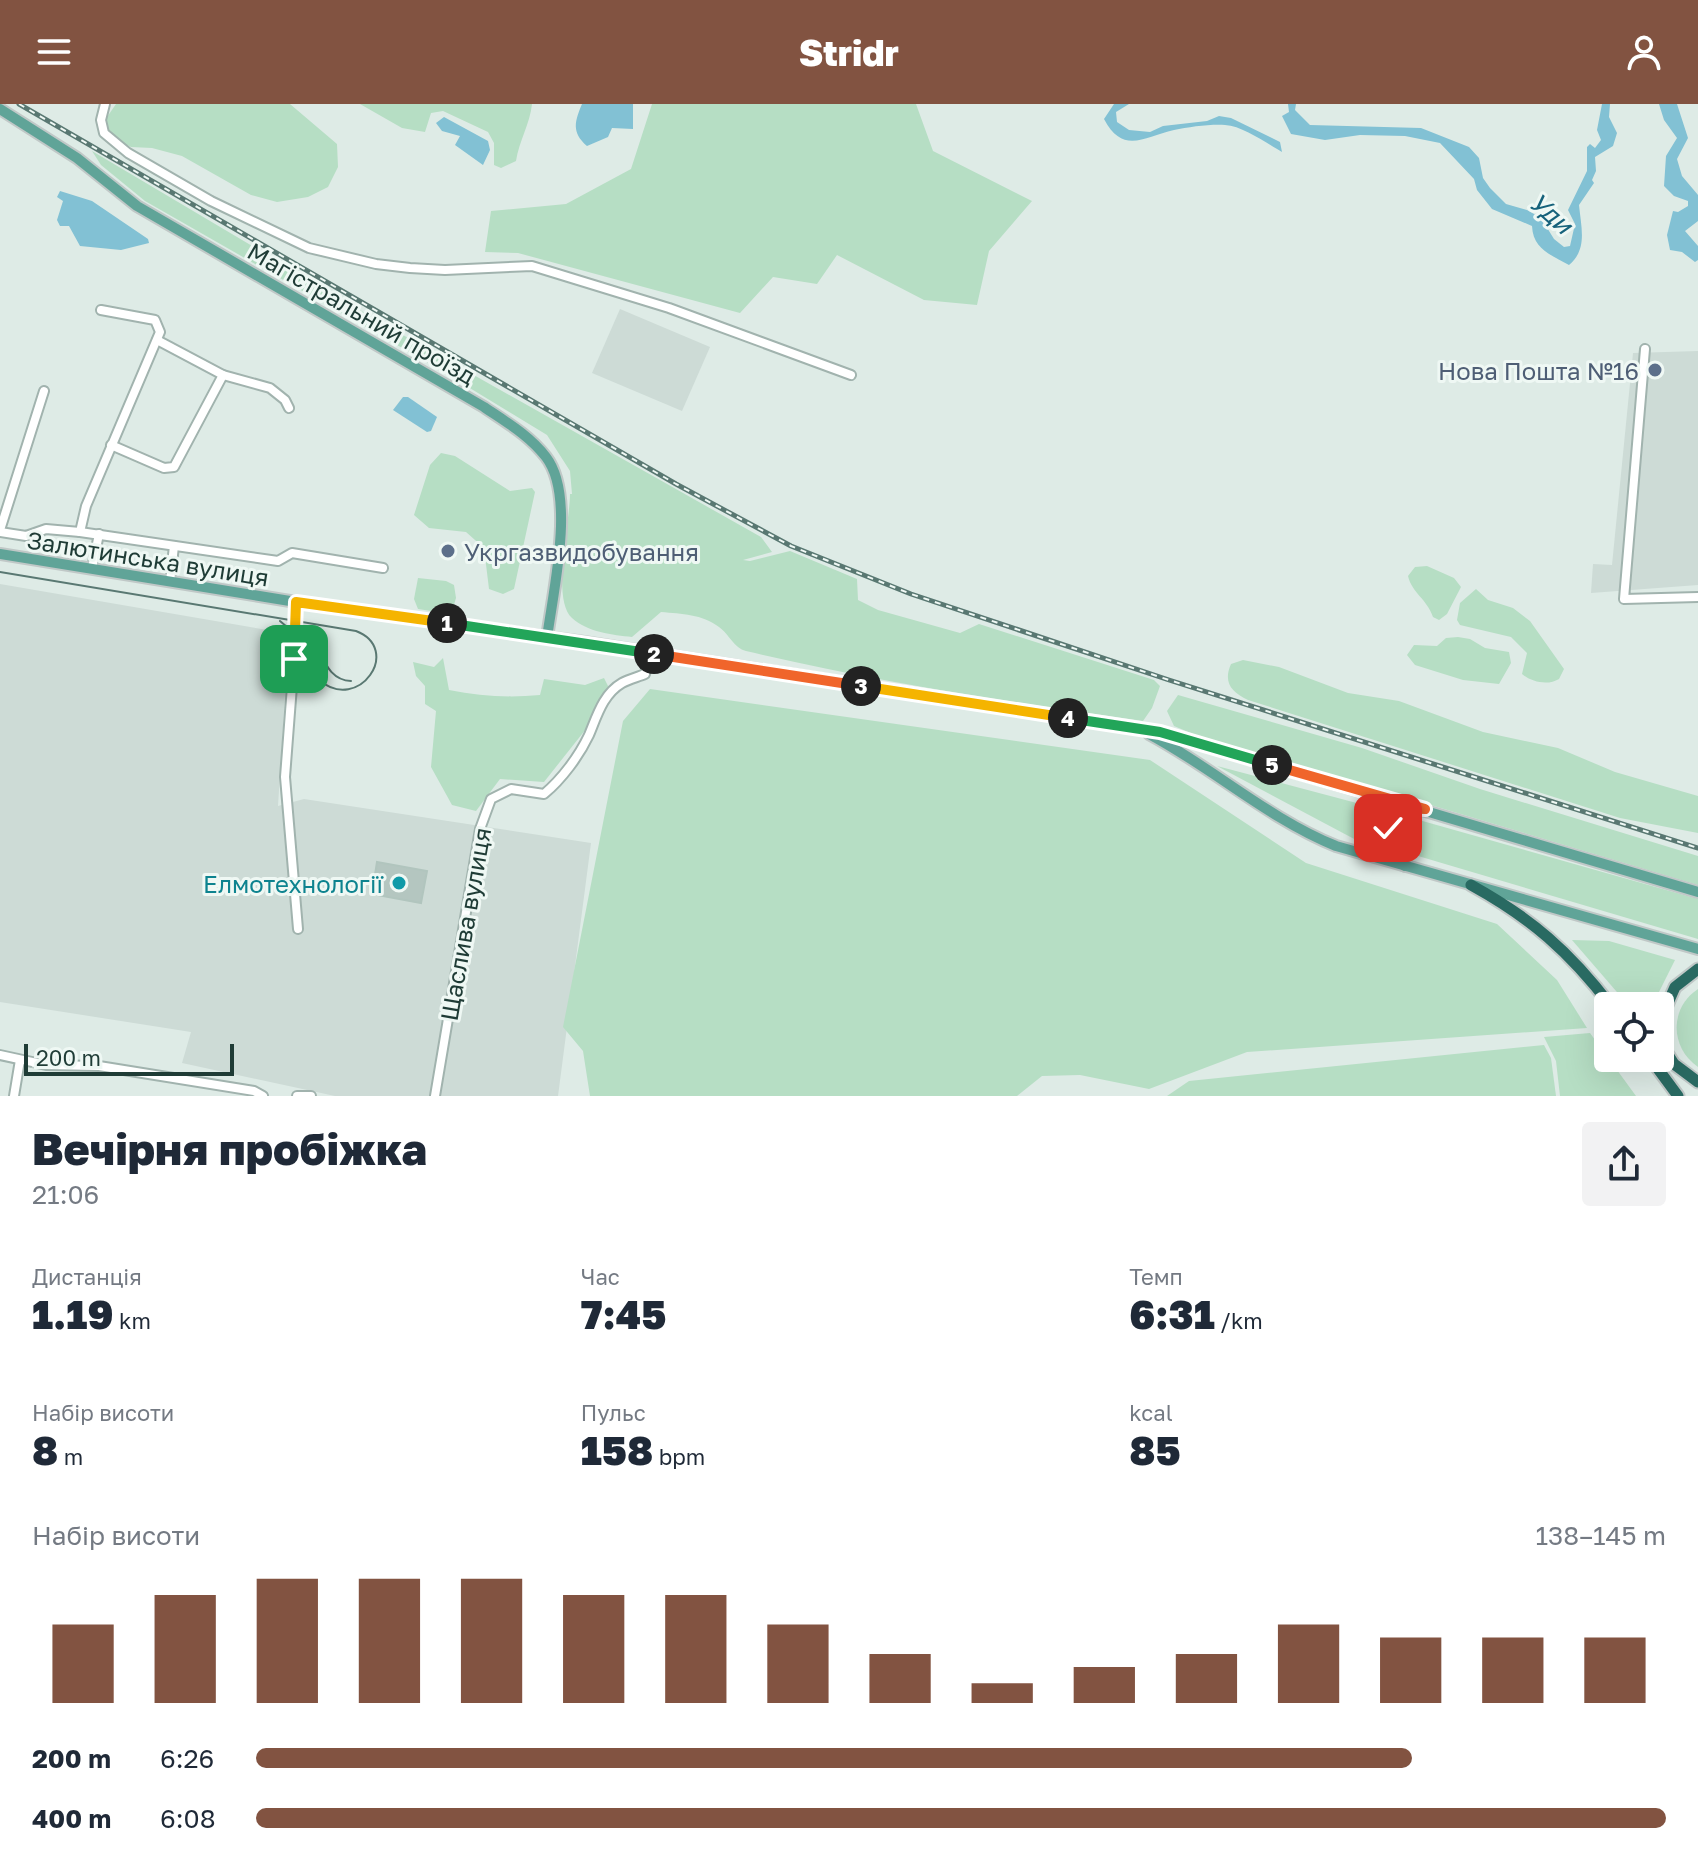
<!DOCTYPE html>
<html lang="uk">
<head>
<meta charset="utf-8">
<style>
	body { margin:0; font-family:"Golos Text",sans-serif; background:#f2f2f3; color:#1f2937; height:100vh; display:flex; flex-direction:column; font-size:30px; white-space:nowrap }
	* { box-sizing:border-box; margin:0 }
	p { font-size:26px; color:#747a83 }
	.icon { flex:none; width:44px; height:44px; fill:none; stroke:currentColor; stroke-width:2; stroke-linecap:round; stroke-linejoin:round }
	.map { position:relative; height:992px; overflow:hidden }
	.drawer { display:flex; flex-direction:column; background:#fff; flex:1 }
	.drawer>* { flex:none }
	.fabs { position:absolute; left:1594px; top:888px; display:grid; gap:16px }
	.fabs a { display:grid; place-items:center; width:80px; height:80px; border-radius:8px; background:#fff; box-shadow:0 8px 32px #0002; font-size:40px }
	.scale { position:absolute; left:24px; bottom:20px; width:210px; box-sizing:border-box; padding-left:8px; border:4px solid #1f3c36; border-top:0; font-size:22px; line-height:28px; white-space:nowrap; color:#1f3c36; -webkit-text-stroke:6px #eff8f4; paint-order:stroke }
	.pin { position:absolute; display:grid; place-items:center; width:68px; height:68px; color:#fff; margin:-34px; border-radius:16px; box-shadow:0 4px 12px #0006 }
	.km { position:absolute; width:40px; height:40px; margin:-20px; border-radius:50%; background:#222; color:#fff; font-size:22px; line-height:40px; text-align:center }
	.round { display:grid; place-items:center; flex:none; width:84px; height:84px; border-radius:8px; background:#f2f2f3 }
	.headline { display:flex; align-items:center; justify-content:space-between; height:136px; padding:0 32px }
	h1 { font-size:44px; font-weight:800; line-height:60px }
	.figures { display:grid; grid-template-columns:repeat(3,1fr); gap:12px; height:136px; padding:8px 32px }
	.figures div { display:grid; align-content:center }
	.figures b { font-size:40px; font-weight:800 }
	.figures small { font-size:22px; font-weight:400 }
	.figures p { font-size:22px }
	.chart { height:224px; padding:16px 32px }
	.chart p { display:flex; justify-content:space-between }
	.chart svg { width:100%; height:144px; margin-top:8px; stroke:#825341; stroke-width:6 }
	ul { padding:0 32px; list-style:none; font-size:26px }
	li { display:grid; grid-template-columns:128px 96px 1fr; align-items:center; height:60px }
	li i { height:20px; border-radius:10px; background:#825341 }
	header { display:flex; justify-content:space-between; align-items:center; height:104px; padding:0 32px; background:#825341; color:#fff; font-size:36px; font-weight:800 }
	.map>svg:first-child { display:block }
	.built { fill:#cddbd6 }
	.green { fill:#b6dec4 }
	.water { fill:#82c1d4 }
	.building { fill:#b4c6c0; stroke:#b1c5be; stroke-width:2 }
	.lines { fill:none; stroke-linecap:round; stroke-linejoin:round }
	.minor-casing { stroke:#a1b3ae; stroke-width:12 }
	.major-casing { stroke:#c0c8c7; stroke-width:14 }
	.highway-casing { stroke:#c0c8c7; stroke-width:15 }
	.minor { stroke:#fff; stroke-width:8 }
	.major { stroke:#60a498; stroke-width:10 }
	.highway { stroke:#296a62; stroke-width:11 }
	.tram { stroke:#597872; stroke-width:2 }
	.rail-casing { stroke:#597872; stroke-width:5 }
	.rail { stroke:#eff8f4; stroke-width:2; stroke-dasharray:6; stroke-linecap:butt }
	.split-1-casing { stroke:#fff; stroke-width:16 }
	.split-2-casing { stroke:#fff; stroke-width:16 }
	.split-3-casing { stroke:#fff; stroke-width:16 }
	.split-4-casing { stroke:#fff; stroke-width:16 }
	.split-5-casing { stroke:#fff; stroke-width:16 }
	.split-6-casing { stroke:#fff; stroke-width:16 }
	.split-1 { stroke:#f5b400; stroke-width:10 }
	.split-2 { stroke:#22a559; stroke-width:10 }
	.split-3 { stroke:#f0652b; stroke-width:10 }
	.split-4 { stroke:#f5b400; stroke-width:10 }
	.split-5 { stroke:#22a559; stroke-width:10 }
	.split-6 { stroke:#f0652b; stroke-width:10 }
	.service-dot { fill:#5c6f8a; stroke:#eff8f4; stroke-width:3 }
	.culture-dot { fill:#0f9aa8; stroke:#eff8f4; stroke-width:3 }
	.labels { text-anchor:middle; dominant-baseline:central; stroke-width:6; stroke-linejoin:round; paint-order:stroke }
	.street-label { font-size:24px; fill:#1f3c36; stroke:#eff8f4 }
	.service-label { font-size:24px; fill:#4e5e75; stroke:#eff8f4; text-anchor:end }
	.culture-label { font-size:24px; fill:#0d838f; stroke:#eff8f4; text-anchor:end }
	.water-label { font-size:26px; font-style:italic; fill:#16627b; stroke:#eff8f4 }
</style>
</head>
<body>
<header><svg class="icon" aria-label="menu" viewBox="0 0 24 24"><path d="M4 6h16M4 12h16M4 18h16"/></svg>Stridr<svg class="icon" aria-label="person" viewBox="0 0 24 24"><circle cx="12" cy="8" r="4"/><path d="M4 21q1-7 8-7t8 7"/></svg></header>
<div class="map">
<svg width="1698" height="992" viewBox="0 0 1698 992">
	<rect width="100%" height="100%" fill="#deebe6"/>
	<!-- built -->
	<g class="built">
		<polygon points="620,205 710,243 682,307 592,269"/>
		<polygon points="1698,247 1698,481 1591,489 1593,460 1612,461 1633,249"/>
		<polygon points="0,480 285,529 287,559 278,702 304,695 591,739 558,992 335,992 182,959 191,928 0,898"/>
	</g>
	<!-- green -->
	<g class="green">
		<polygon points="116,0 290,0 337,40 338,63 328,83 308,93 277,98 251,91 182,52 152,44 131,43 111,33 105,16"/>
		<path d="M360 0H532C530 20 519 37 516 57L501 64 494 61V39L488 28 443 7 431 9 425 28 402 24Z"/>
		<polygon points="652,0 916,0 933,47 1032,97 989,147 977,201 924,196 837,151 817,180 773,173 740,209 518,149 485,148 491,107 566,100 631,65"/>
		<path d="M92 47 387 222 761 433 772 448 743 456 750 457 790 447 857 475 858 496 878 506 960 529 979 520 1154 576 1160 582 1152 604 1143 617C1010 598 876 578 746 547 734 544 729 530 719 523 702 510 682 510 661 508L632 533C613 531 587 528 572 514 551 495 570 418 570 390H572L570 367 547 331 432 261 145 97 101 61Z"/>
		<polygon points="441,349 455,352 510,387 532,384 535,388 514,485 503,490 489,485 484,444 466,428 429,424 414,411 430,361"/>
		<path d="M1427 462 1454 474 1461 483 1447 510 1439 516 1433 513C1427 495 1412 489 1408 472L1415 463Z"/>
		<polygon points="418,474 446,477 454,481 456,494 453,504 444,509 418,505 414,495"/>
		<path d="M1476 485 1488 496 1513 504 1530 517 1564 565 1559 575C1548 582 1531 578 1522 570L1527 549 1511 533 1460 521 1457 516 1460 499Z"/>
		<polygon points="1458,533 1470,535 1485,544 1509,548 1511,559 1499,580 1463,576 1415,561 1407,551 1414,541 1437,542 1446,534"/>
		<path d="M443 554 449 586C480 592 508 594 540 591L544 575 585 581 604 574 608 582 605 601 544 678 500 675 476 707 452 701 431 663 436 607 425 600V582L416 572 413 558 434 563Z"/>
		<path d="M1243 556 1279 563 1348 589 1399 597 1483 628 1558 644 1615 668 1698 692V729L1620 714 1248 596C1231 588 1223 578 1231 560Z"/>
		<polygon points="650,585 1150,656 1306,759 1497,820 1557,876 1587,924 1247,948 1149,985 1080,971 1042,972 1017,992 590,992 583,947 563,923 623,617"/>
		<polygon points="1178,591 1362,644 1480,685 1698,752 1698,781 1193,630 1174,622 1167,607"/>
		<polygon points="1217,662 1383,706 1373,745"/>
		<polygon points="1419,716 1698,795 1698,835 1408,749 1403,730"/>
		<polygon points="1572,836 1609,837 1675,856 1652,902 1629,902"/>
		<path d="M1698 885V963C1670 944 1669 904 1698 885Z"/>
		<polygon points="1590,929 1636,992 1560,992 1556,957 1544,933"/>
		<polygon points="1544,941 1551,954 1556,992 1167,992 1189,977"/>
	</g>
	<!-- water -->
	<g class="water">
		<path d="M582 0H633V25L612 24 608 33 587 42C571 28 575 17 582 0Z"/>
		<path d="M1114 0H1129L1116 8 1117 18 1129 26 1150 28 1163 22 1207 17 1219 12 1231 14 1280 38 1282 48C1266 39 1243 22 1225 21 1210 20 1189 23 1174 26 1144 33 1123 51 1104 15Z"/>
		<path d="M1288 0H1296L1295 6 1310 21 1421 24 1469 43 1479 54 1483 74 1490 84 1506 100 1527 106 1541 114 1554 135 1564 143 1570 142 1575 120 1568 106 1587 67V43L1590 40 1595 44 1601 36 1597 26 1602 0H1610L1609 13 1617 29 1613 42 1595 53 1596 67 1592 76 1594 79 1579 101C1581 123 1588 145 1569 161 1551 151 1533 145 1532 122L1492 105 1477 86 1474 75 1440 39 1405 32 1360 31 1325 36 1291 30 1282 12 1289 8Z"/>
		<polygon points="1659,0 1677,0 1688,34 1677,55 1682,72 1698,91 1698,117 1685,127 1698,142 1698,156 1695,158 1682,148 1670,146 1667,131 1673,107 1678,108 1688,102 1688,97 1674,92 1664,82 1666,52 1677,34 1664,16"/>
		<polygon points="444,13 488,37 490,46 483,61 455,41 460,32 442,27 436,19"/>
		<polygon points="60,87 92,97 148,135 149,139 121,146 80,142 69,122 60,122 57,116 63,97 57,93"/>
		<polygon points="403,293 408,293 437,313 431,327 427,328 393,306"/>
	</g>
	<!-- building -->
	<polygon class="building" points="377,758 427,767 421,799 372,790"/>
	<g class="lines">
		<defs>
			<g id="minor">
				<polyline points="105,0 101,16 104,29 128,49 211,97 309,144 376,160 410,164 445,166 532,162 669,204 851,271"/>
				<polyline points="157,236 223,271 270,284 285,296 289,304"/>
				<polyline points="1645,245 1624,495 1698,493"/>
				<polyline points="111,341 164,364 174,363 223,271"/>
				<polyline points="0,426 44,287"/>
				<polyline points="0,428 26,432 46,425 80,428 278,457 292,449 383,464"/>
				<polyline points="80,428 86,402 160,228 155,216 101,206"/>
				<polyline points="92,464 99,430"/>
				<polyline points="170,478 174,442"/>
				<polyline points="296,498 297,517 285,673 298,825"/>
				<polyline points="0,951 46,961 99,962 254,987 263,992"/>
				<polyline points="14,992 20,956"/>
				<polyline points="297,992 311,992"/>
				<path d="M435 992 480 725 491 695 511 685 544 690C562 675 579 652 589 631 597 612 603 590 622 579 629 575 638 573 645 570L650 549"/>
			</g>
			<g id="major">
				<path d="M0 5 77 54 137 102 484 303C506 318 529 331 546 353 576 392 553 487 547 534"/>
				<polyline points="0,450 296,498 584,538 1160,628 1698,788"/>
				<path d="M1149 630C1213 664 1269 715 1336 742L1698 845"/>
				<path d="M1405 762C1388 749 1382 729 1396 711L1415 704"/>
			</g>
			<g id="highway">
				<path d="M1471 781C1531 814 1570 848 1611 902"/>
				<polyline points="1660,917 1675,883 1698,865"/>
				<polyline points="1660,938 1674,960 1698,978"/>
				<polyline points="1650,954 1678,992"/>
			</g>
		</defs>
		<!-- minor casing -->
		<use href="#minor" class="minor-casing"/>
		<!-- major casing -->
		<use href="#major" class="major-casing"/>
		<!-- highway casing -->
		<use href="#highway" class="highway-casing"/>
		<!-- minor -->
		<use href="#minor" class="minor"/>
		<!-- major -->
		<use href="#major" class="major"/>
		<!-- highway -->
		<use href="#highway" class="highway"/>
		<!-- tram -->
		<g class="tram">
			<path d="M0 468 356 527C403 545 359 610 319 576 305 563 296 539 287 523L280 517"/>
			<path d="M292 520C323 528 318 576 351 577"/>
		</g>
		<defs>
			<polyline id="rail" points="19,0 676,380 791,442 911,490 1169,576 1698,744"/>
		</defs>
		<!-- rail casing -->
		<use href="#rail" class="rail-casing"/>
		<!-- rail -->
		<use href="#rail" class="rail"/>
	</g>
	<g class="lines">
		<defs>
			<polyline id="split-1" points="294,555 296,498 447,519"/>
			<polyline id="split-2" points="447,519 654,550"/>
			<polyline id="split-3" points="654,550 861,582"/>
			<polyline id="split-4" points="861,582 1068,614"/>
			<polyline id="split-5" points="1068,614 1160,628 1272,661"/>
			<path id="split-6" d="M1272 661 1425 705C1408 704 1396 707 1388 724"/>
		</defs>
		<!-- split-1 casing -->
		<use href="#split-1" class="split-1-casing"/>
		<!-- split-2 casing -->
		<use href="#split-2" class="split-2-casing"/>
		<!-- split-3 casing -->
		<use href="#split-3" class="split-3-casing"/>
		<!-- split-4 casing -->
		<use href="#split-4" class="split-4-casing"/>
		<!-- split-5 casing -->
		<use href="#split-5" class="split-5-casing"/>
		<!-- split-6 casing -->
		<use href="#split-6" class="split-6-casing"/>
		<!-- split-1 -->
		<use href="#split-1" class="split-1"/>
		<!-- split-2 -->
		<use href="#split-2" class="split-2"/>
		<!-- split-3 -->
		<use href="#split-3" class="split-3"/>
		<!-- split-4 -->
		<use href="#split-4" class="split-4"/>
		<!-- split-5 -->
		<use href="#split-5" class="split-5"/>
		<!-- split-6 -->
		<use href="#split-6" class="split-6"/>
	</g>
	<!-- markers -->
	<g class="service-dot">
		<circle cx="1655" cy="266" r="8"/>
		<circle cx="448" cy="447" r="8"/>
	</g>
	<circle class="culture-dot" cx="399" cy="779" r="8"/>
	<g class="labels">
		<!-- street labels -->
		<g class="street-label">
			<text transform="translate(362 209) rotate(30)">Магістральний проїзд</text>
			<text transform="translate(148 454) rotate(9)">Залютинська вулиця</text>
			<text transform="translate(465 820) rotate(-80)">Щаслива вулиця</text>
		</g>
		<!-- service labels -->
		<g class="service-label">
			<text x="1639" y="266">Нова Пошта №16</text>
			<text x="464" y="447" text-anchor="start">Укргазвидобування</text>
		</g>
		<!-- culture labels -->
		<g class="culture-label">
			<text x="383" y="779">Елмотехнології</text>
		</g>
		<!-- water labels -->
		<g class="water-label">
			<text transform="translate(1551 109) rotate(41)">Уди</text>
		</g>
	</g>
</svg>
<div class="fabs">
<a><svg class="icon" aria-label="locate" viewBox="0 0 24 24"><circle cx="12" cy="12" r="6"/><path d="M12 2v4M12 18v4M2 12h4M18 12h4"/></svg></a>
</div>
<div class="scale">200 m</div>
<div class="pin" style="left:294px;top:555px;background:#1e9e55"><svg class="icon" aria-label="arrive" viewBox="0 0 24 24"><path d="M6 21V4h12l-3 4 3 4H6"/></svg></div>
<div class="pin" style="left:1388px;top:724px;background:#d93025"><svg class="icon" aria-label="check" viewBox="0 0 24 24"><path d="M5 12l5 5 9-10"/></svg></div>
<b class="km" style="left:447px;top:519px">1</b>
<b class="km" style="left:654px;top:550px">2</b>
<b class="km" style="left:861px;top:582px">3</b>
<b class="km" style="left:1068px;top:614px">4</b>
<b class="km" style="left:1272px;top:661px">5</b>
</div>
<section class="drawer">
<div class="headline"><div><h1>Вечірня пробіжка</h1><p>21:06</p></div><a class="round"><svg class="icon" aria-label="share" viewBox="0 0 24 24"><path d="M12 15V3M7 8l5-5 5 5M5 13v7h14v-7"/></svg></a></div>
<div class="figures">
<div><p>Дистанція</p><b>1.19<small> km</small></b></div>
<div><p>Час</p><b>7:45</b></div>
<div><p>Темп</p><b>6:31<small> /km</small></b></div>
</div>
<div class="figures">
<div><p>Набір висоти</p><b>8<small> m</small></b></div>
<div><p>Пульс</p><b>158<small> bpm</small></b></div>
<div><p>kcal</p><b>85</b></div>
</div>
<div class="chart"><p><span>Набір висоти</span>138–145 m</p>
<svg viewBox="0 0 160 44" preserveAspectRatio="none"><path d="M5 44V20M15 44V11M25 44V6M35 44V6M45 44V6M55 44V11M65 44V11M75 44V20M85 44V29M95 44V38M105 44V33M115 44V29M125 44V20M135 44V24M145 44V24M155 44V24"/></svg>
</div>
<ul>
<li><b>200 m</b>6:26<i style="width:82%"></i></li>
<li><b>400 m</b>6:08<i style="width:100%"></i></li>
</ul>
</section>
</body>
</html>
